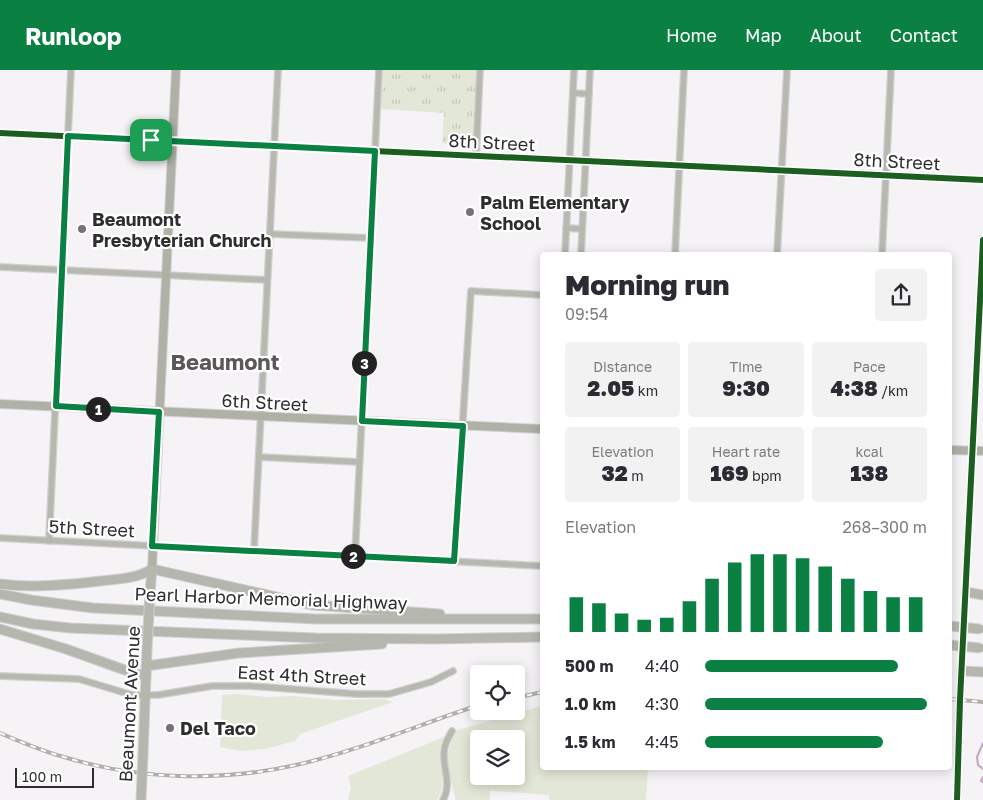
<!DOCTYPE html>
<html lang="en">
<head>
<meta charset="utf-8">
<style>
	body { margin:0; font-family:"Golos Text",sans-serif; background:#f2f2f3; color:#2b2b33; height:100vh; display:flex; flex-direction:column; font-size:19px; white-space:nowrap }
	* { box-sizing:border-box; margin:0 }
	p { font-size:16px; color:#7c7c81 }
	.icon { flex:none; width:28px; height:28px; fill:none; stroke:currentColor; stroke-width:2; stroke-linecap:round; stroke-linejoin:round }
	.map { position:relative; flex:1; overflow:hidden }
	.drawer { position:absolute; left:540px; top:182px; width:412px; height:518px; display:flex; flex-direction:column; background:#fff; border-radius:5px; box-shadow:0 2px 12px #0003 }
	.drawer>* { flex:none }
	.fabs { position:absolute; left:470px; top:595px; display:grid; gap:10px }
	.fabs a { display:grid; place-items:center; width:55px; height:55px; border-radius:5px; background:#fff; box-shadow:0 2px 12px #0003; font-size:25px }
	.scale { position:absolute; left:15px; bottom:12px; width:79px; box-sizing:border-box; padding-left:5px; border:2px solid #2f2d2f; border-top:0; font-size:14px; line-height:18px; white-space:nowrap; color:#2f2d2f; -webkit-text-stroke:4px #fff; paint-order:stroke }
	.pin { position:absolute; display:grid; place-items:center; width:42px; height:42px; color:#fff; margin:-21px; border-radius:10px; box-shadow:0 2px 8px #0006 }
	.km { position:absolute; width:25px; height:25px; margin:-12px; border-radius:50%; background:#222; color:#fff; font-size:14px; line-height:25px; text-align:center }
	.round { display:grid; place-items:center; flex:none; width:52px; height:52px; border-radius:5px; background:#f2f2f3 }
	.overview { display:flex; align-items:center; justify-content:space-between; height:85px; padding:0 25px }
	h1 { font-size:28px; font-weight:800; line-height:38px }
	.figures { display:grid; grid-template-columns:repeat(3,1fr); gap:8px; height:85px; padding:5px 25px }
	.figures div { display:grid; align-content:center; border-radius:5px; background:#f2f2f3; text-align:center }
	.figures b { font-size:21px; font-weight:800 }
	.figures small { font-size:14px; font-weight:400 }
	.figures p { font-size:14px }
	.chart { height:140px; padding:10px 25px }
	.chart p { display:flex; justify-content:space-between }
	.chart svg { width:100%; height:90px; margin-top:5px; stroke:#0b8043; stroke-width:6 }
	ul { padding:0 25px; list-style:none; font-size:16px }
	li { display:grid; grid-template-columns:80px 60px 1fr; align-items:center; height:38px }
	li i { height:12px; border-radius:6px; background:#0b8043 }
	header { display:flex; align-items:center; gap:30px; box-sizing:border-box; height:70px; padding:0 25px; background:#0b8043; color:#fff }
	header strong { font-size:24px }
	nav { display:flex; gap:28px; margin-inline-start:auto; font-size:18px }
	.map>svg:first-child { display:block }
	.green { fill:#e3e7d7; fill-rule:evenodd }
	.park { fill:url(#park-tufts) }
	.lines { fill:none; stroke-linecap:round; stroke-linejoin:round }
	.stream { stroke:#bfa8c0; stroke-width:2 }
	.minor-casing { stroke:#d1d0d1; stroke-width:8 }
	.major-casing { stroke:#d1d0d1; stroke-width:10 }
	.highway-casing { stroke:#d1d0d1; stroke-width:11 }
	.minor { stroke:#b7b9b0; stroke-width:5.5 }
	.major { stroke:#afb0a6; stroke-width:8 }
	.highway { stroke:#b5b7af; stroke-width:9 }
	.rail-casing { stroke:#afafab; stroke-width:4 }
	.rail { stroke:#fff; stroke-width:2; stroke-dasharray:5.5; stroke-linecap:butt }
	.highway-bridge-casing { stroke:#d1d0d1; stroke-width:11; stroke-linecap:butt }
	.highway-bridge { stroke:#b5b7af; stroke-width:9 }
	.cycleway-casing { stroke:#fff; stroke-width:9 }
	.cycleway { stroke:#1b5e20; stroke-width:6 }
	.route-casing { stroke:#fff; stroke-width:10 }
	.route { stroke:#0b8043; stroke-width:6 }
	.poi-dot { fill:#757275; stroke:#fff; stroke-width:2 }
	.labels { text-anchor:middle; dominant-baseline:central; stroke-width:4.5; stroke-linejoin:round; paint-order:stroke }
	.street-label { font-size:18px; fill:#2f2d2f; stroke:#fff }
	.poi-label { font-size:18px; font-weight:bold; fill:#2f2d2f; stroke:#fff; text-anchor:start }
	.district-label { font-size:22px; font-weight:bold; fill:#5a565a; stroke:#fff }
</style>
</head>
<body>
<header>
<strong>Runloop</strong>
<nav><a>Home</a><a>Map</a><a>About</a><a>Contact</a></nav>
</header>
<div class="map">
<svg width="983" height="730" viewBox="0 0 983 730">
	<defs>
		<pattern id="park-tufts" width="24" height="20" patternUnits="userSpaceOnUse" patternTransform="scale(1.25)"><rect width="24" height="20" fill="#e3e7d7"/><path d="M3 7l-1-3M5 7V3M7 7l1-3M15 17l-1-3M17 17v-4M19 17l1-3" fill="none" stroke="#c3c6b9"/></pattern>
	</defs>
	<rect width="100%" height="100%" fill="#f6f3f6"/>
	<!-- green -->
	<g class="green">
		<polygon points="237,624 266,627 293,626 335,630 385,629 393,632 300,664 295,671 265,679 240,681 220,677 222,625"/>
		<path d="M542 636V698H648L646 730H549V725L493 721H490V730H455V727C447 696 442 689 457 660ZM479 669H516V706H479Z"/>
		<path d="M444 667C432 689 451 708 437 730H348L351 717 348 706Z"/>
	</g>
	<!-- park -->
	<polygon class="park" points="382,0 481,0 475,75 442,73 444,43 380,39"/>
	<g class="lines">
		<!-- stream -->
		<g class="stream">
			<polyline points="983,673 977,687 978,695 983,699"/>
			<polyline points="983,707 981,711 983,712"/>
		</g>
		<defs>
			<g id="minor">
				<polyline points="573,23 589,24"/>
				<polyline points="0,63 983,110"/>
				<polyline points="476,86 480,0"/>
				<polyline points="566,158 582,159"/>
				<polyline points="270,164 370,168"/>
				<polyline points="565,185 574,0"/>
				<polyline points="581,185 590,0"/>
				<polyline points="675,185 684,0"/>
				<polyline points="777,185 787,0"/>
				<polyline points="882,185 891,0"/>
				<polyline points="0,197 267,210"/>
				<polyline points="259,387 359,392"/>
				<polyline points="0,468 542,496"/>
				<polyline points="49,471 71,0"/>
				<polyline points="254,481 278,0"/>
				<polyline points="355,486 379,0"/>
				<polyline points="454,491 471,221 542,225"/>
				<polyline points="0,606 79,609 132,625 158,625 212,616 250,616 357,624 389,624 431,612 453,601"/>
				<path d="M443 730C452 714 443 700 444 683 444 675 448 668 452 661"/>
				<polyline points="957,730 960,630 983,170"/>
			</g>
			<g id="major">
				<polyline points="0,334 542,359"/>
				<polyline points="950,380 983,381"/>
				<polyline points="152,499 176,0"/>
			</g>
			<g id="highway">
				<path d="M0 514C34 518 66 515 100 511 118 509 136 509 152 499L312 535 440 544"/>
				<polyline points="150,522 152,499"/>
				<polyline points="966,522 983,525"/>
				<polyline points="0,524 31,530 93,538 316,549 542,549"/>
				<polyline points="0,547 33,554 70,558 316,568 435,569 542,567"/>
				<polyline points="0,559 66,579 136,604 146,605"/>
				<polyline points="146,596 239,583 382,574"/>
				<polyline points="962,601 983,602"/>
				<polyline points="143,685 147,580"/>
			</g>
		</defs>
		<!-- minor casing -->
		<use href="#minor" class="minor-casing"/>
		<!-- major casing -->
		<use href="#major" class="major-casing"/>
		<!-- highway casing -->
		<use href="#highway" class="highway-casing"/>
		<!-- minor -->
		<use href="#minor" class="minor"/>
		<!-- major -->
		<use href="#major" class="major"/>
		<!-- highway -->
		<use href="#highway" class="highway"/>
		<defs>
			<g id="rail">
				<polyline points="516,628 542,622"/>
				<polyline points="950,629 983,632"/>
				<path d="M0 663C21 672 42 681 64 687 138 710 220 712 296 695 358 681 418 655 479 635"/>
			</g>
		</defs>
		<!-- rail casing -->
		<use href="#rail" class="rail-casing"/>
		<!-- rail -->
		<use href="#rail" class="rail"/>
		<defs>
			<g id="highway-bridge">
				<polyline points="950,556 980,559"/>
				<polyline points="950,575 980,578"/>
				<polyline points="147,580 150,522"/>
				<polyline points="141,730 143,685"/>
			</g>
		</defs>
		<!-- highway-bridge casing -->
		<use href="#highway-bridge" class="highway-bridge-casing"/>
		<!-- highway-bridge -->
		<use href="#highway-bridge" class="highway-bridge"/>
		<defs>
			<g id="cycleway">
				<polyline points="0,63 983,110"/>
				<polyline points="957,730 960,630 983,170"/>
			</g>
		</defs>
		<!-- cycleway casing -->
		<use href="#cycleway" class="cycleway-casing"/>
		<!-- cycleway -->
		<use href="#cycleway" class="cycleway"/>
	</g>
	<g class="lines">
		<defs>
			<polygon id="route" points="68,66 375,81 362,351 463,356 454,491 152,476 159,342 56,336"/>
		</defs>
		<!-- route casing -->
		<use href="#route" class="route-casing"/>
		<!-- route -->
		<use href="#route" class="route"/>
	</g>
	<!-- markers -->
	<g class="poi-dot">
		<circle cx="470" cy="142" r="5"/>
		<circle cx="82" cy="159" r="5"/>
		<circle cx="170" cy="658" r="5"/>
	</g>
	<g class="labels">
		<!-- street labels -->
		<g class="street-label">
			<text transform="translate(492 72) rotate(3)">8th Street</text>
			<text transform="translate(897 91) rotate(3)">8th Street</text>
			<text transform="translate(265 332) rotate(3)">6th Street</text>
			<text transform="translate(92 458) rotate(3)">5th Street</text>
			<text transform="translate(271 528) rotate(2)">Pearl Harbor Memorial Highway</text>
			<text transform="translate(302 605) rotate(3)">East 4th Street</text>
			<text transform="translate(129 634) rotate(-87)">Beaumont Avenue</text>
		</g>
		<!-- poi labels -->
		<g class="poi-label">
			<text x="480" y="132">Palm Elementary<tspan x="480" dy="21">School</tspan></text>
			<text x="92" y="149">Beaumont<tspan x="92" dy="21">Presbyterian Church</tspan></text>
			<text x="180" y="658">Del Taco</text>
		</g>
		<!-- district labels -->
		<g class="district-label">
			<text x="225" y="291">Beaumont</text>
		</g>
	</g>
</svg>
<div class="fabs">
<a><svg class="icon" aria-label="locate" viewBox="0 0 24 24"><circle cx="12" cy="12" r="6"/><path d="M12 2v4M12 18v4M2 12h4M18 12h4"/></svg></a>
<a><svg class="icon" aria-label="layers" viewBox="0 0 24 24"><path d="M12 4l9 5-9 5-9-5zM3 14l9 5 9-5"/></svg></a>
</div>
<div class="scale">100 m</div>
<div class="pin" style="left:151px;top:70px;background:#1e9e55"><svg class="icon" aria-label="arrive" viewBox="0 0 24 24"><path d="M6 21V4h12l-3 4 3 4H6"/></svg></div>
<b class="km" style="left:98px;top:339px">1</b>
<b class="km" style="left:353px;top:486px">2</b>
<b class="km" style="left:364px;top:293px">3</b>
<section class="drawer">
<div class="overview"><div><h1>Morning run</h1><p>09:54</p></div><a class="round"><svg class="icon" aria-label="share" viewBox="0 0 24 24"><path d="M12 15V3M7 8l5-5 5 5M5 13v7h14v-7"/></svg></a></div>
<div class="figures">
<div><p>Distance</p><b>2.05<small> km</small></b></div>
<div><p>Time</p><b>9:30</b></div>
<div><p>Pace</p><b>4:38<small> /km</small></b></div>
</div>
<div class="figures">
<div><p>Elevation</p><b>32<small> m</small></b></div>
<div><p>Heart rate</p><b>169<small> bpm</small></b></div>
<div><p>kcal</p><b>138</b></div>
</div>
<div class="chart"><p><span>Elevation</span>268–300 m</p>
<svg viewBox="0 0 160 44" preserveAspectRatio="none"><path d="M5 44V27M15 44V30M25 44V35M35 44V38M45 44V37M55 44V29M65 44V18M75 44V10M85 44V6M95 44V6M105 44V8M115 44V12M125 44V18M135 44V24M145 44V27M155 44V27"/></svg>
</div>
<ul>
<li><b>500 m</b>4:40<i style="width:87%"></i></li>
<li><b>1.0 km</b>4:30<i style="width:100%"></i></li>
<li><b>1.5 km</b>4:45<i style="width:80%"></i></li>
</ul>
</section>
</div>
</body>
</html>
